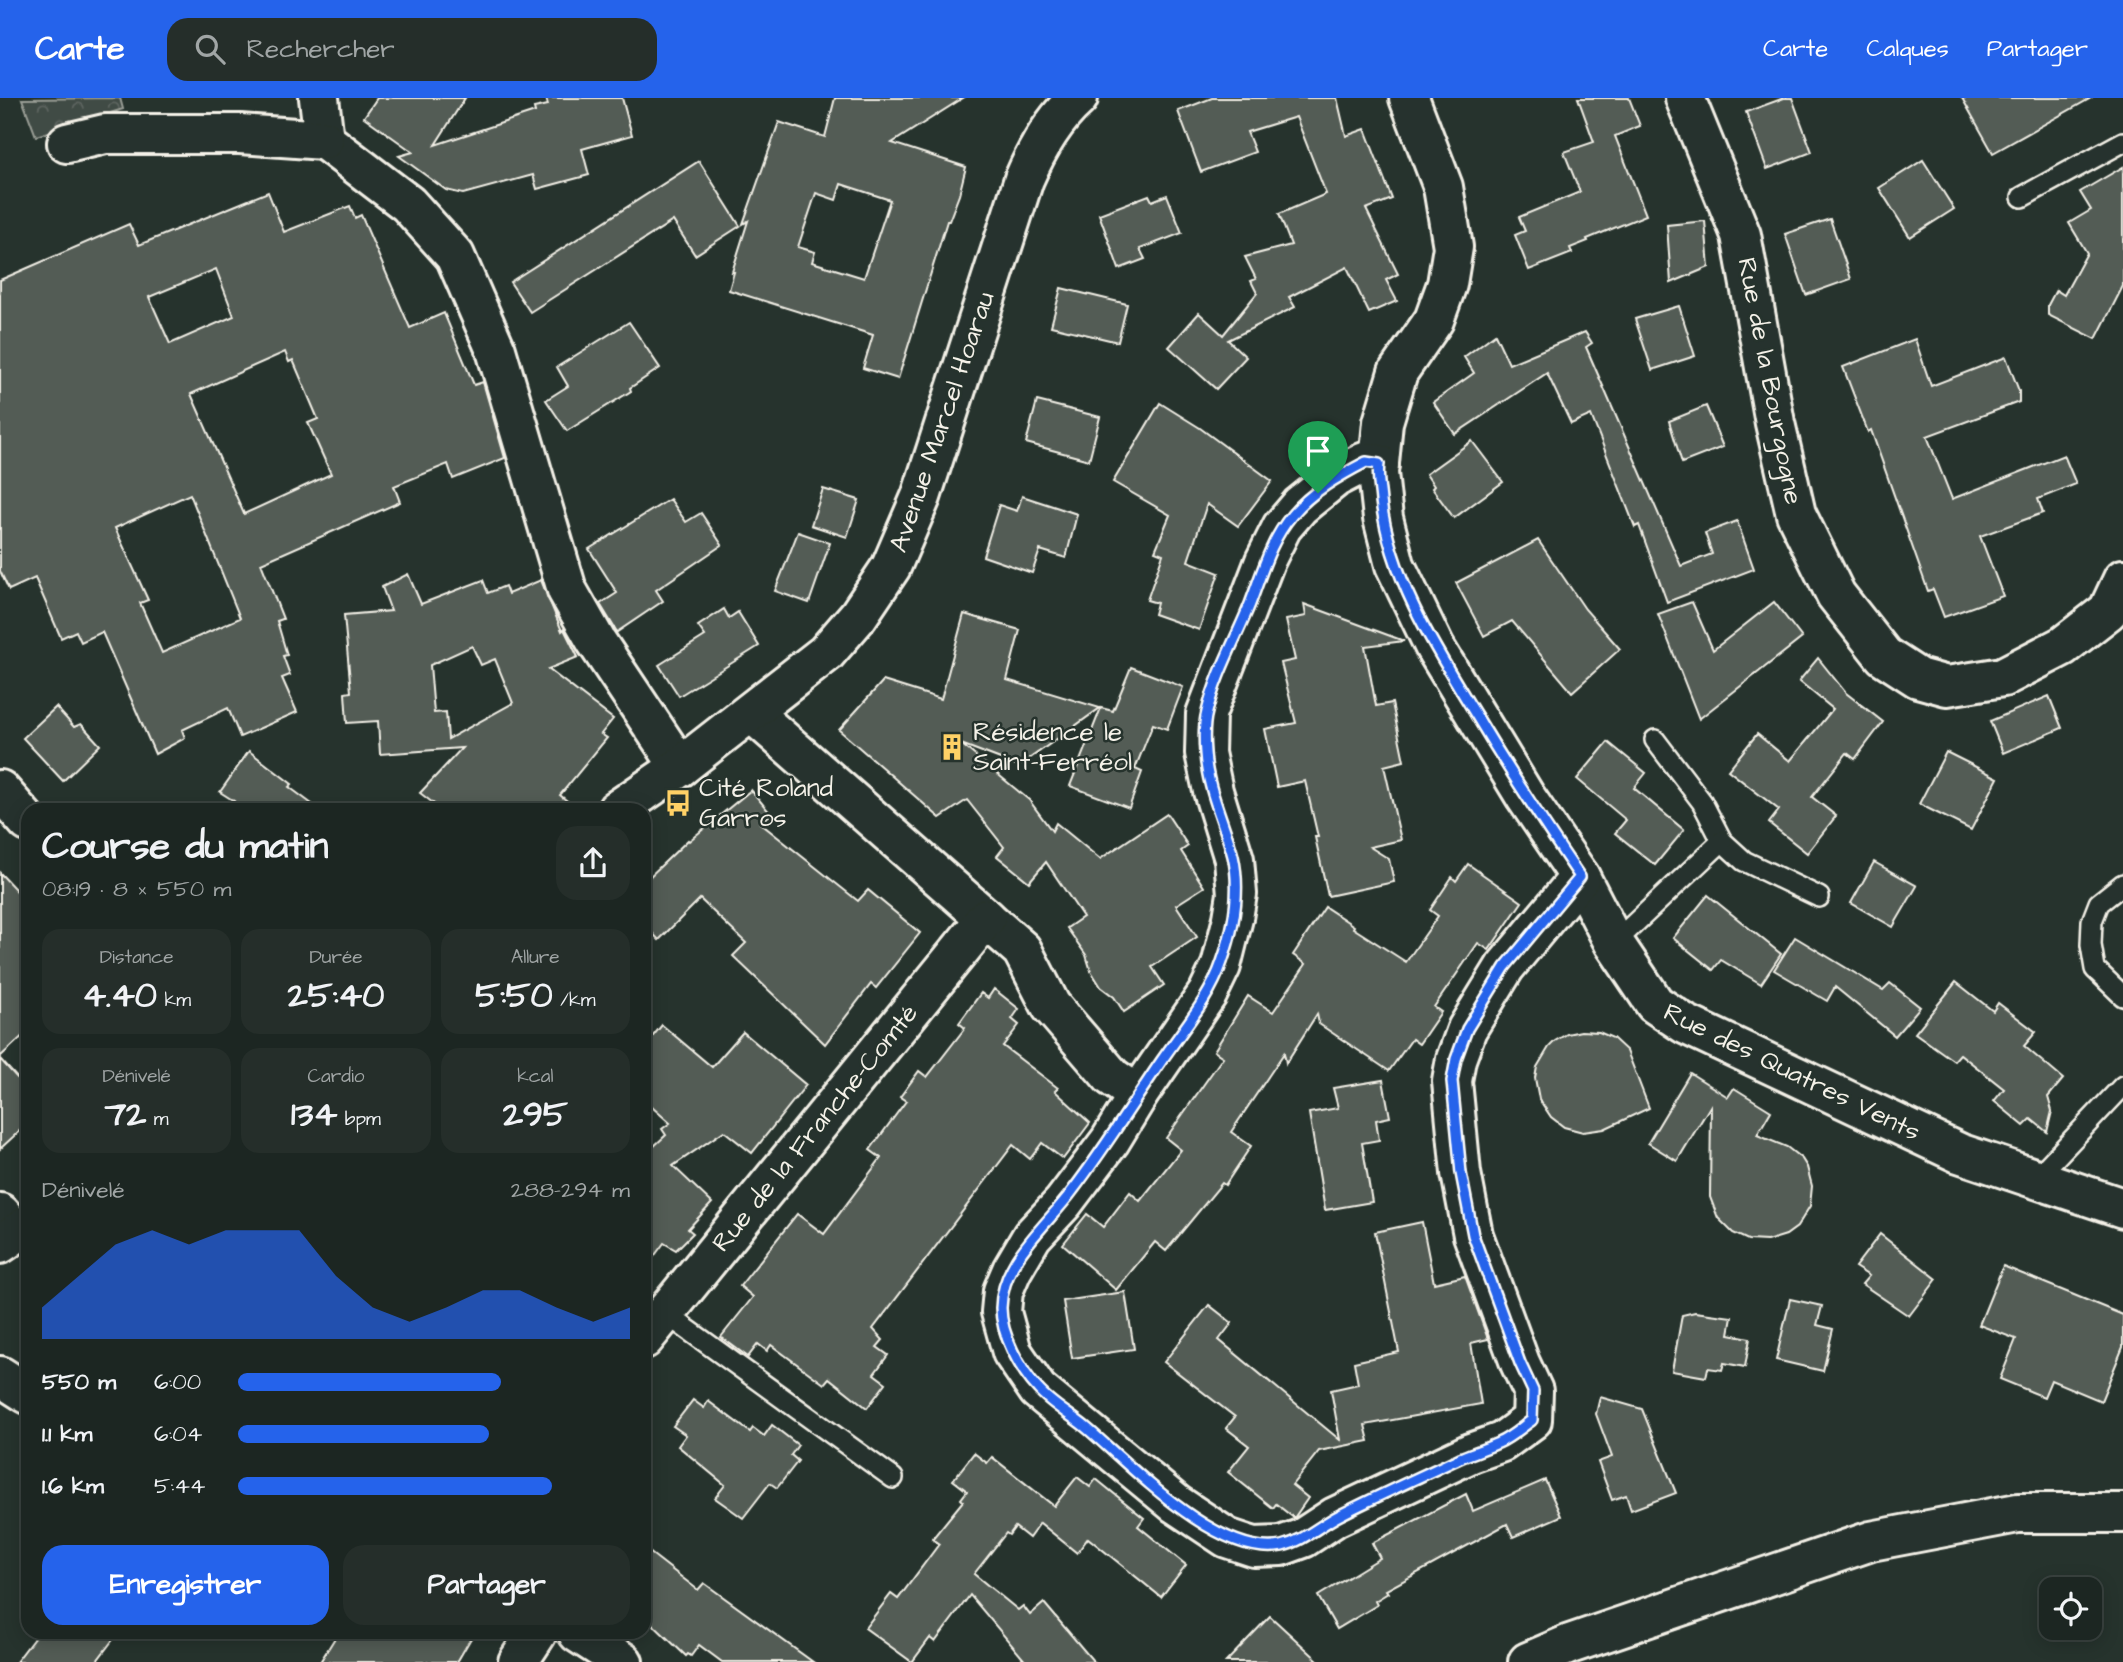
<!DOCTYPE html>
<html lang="fr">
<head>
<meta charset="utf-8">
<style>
	body { margin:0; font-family:"Architects Daughter",sans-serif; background:#252e2a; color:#f1f3f6; height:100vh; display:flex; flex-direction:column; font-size:26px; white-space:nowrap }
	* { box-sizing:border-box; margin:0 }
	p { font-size:23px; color:#a0a5a5 }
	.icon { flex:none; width:38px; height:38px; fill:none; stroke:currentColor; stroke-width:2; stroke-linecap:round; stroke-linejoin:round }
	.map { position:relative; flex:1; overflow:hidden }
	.sheet { position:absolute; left:21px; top:705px; width:630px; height:836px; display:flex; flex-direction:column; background:#1c2622; border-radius:21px; box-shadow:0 4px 18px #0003,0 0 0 2px #3a4340 }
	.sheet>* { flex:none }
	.buttons { position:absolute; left:2039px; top:1479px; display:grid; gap:14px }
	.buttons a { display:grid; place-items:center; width:63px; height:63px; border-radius:14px; background:#1c2622; box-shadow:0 4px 18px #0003,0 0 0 2px #3a4340; font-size:35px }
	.pin { position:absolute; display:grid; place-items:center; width:60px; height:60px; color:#fff; margin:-72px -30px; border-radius:50% 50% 50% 0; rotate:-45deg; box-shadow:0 0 7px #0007 }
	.pin .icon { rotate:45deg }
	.round { display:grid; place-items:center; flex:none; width:74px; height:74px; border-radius:21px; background:#252e2a }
	.headline { display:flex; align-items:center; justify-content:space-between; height:119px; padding:0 21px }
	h1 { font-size:38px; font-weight:700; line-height:52px }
	.stats { display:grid; grid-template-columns:repeat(3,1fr); gap:10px; height:119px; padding:7px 21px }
	.stats div { display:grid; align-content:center; border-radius:18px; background:#252e2a; text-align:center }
	.stats b { font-size:35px; font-weight:700 }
	.stats small { font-size:19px; font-weight:400 }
	.stats p { font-size:19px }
	.chart { height:196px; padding:14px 21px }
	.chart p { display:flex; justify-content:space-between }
	.chart svg { width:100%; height:126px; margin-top:7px; fill:#2563eb; opacity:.7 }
	.button { display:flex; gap:14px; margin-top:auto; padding:14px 21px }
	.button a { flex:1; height:80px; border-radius:21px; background:#2563eb; color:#fff; font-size:28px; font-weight:700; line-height:80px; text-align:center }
	.button a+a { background:#252e2a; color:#f1f3f6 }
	ul { padding:0 21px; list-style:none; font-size:23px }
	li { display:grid; grid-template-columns:112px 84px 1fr; align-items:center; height:52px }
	li i { height:18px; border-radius:9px; background:#2563eb }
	header { display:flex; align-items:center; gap:42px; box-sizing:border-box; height:98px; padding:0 35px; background:#2563eb; color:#fff }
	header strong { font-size:33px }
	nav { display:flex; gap:38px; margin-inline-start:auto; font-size:24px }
	.search { width:490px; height:63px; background:#252e2a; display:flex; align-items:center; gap:18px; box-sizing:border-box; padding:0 24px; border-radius:21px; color:#a0a5a5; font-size:26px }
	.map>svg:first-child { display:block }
	.forest { fill:url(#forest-crowns); stroke:#9a9e96; stroke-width:2 }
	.building { fill:#525c55; stroke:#f4f1e8; stroke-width:2; fill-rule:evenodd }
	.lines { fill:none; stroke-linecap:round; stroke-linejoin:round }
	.service-casing { stroke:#f4f1e8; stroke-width:24 }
	.minor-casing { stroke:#f4f1e8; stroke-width:44 }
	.tertiary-casing { stroke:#f4f1e8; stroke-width:44 }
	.secondary-casing { stroke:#f4f1e8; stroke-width:44 }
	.service { stroke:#26332d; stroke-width:19 }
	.minor { stroke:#26332d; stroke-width:38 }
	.tertiary { stroke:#26332d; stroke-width:38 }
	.secondary { stroke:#26332d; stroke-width:38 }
	.route-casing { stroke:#fff; stroke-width:14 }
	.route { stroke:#2563eb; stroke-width:9 }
	.labels { text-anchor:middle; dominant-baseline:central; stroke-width:5; stroke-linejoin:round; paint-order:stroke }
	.street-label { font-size:26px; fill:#f4f1e8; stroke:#26332d }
	.poi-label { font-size:26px; fill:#f4f1e8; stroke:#26332d; text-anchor:start }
</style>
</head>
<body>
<header>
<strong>Carte</strong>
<div class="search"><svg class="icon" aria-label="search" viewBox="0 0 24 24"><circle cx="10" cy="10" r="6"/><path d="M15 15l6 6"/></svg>Rechercher</div>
<nav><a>Carte</a><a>Calques</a><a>Partager</a></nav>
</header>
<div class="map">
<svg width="2123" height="1564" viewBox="0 0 2123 1564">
	<defs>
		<pattern id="forest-crowns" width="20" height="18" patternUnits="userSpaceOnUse" patternTransform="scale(1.75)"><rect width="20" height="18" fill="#414b45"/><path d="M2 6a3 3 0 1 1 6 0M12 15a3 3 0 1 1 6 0" fill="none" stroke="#5d6560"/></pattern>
	</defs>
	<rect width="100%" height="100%" fill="#26332d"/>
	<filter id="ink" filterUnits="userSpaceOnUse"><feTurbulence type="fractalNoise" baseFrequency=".0143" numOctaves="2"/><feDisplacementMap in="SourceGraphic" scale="14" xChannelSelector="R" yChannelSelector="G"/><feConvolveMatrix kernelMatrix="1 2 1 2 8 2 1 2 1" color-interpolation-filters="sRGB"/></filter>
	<g filter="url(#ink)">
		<!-- forest -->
		<polygon class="forest" points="120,0 123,11 36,38 22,1"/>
		<!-- building -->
		<g class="building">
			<polygon points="377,0 465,0 435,47 535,14 534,10 548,7 546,0 622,0 632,37 582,51 589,77 537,91 533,77 463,96 446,92 399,58 413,54 364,19"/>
			<path d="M835 0H963L892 45 966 69 959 97 949 123H947L898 281 863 270 873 237 729 192 734 174H732L748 123 743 126 779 24 825 39ZM841 86 890 102 864 180 812 164 815 154 798 149 816 95 836 102Z"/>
			<polygon points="1212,0 1337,0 1346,38 1365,31 1392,101 1366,111 1398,176 1386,182 1397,203 1369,215 1347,169 1289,199 1295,209 1228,242 1246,259 1216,291 1169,249 1199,215 1223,237 1257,195 1251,183 1256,181 1245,159 1291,147 1279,116 1326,96 1296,19 1247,34 1255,54 1201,74 1178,13"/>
			<polygon points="1578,0 1629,0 1640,28 1615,38 1646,117 1587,141 1588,143 1570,150 1572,155 1529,172 1515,137 1525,133 1519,119 1580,94 1564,54 1594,44"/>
			<polygon points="1784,0 1792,0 1812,54 1767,71 1746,14"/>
			<polygon points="1962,0 2091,0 1993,55"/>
			<polygon points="1923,62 1954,111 1910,139 1879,90"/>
			<polygon points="699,63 740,128 695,157 673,123 530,214 510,184"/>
			<polygon points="2123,69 2123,188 2096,241 2048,217 2048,207 2056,192 2064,197 2087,155 2069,125 2091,112 2080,94"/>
			<path d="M268 94 284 134 350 108 355 120 361 117 410 230 444 215 474 287 483 284 505 360 453 381 448 366 394 388 400 404 261 465 283 521 277 523 287 557 283 558 290 577 282 580 297 614 240 639 228 610 182 632 185 640 155 656 102 534 81 544 76 533 61 540 35 480 9 492 0 473V182L129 126 139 147ZM216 171 234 218 170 246 149 199ZM285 254 289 264 293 262 318 321 308 325 331 376 244 416 191 296ZM190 396 240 520 162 555 140 505 148 502 115 430Z"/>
			<polygon points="1149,97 1152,103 1167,97 1182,135 1140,151 1145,161 1119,171 1099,116"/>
			<polygon points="1830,121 1851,181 1806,197 1785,136"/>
			<polygon points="1705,123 1709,169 1671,185 1667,127"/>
			<polygon points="1061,190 1127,206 1118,244 1051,228"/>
			<polygon points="1679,208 1695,258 1652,272 1635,221"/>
			<polygon points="629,224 660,270 630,290 631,293 567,333 546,302 568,288 557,269"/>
			<polygon points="1585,234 1592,245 1586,249 1681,468 1712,456 1705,435 1737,423 1754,471 1667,504 1639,427 1635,429 1591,317 1571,326 1547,275 1455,336 1433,304 1474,275 1464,259 1495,236 1509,266"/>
			<polygon points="1915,241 1931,288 2006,259 2019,293 2019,304 1927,338 1952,401 2064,357 2076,386 2038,401 2043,415 1980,438 2003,498 1944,519 1933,491 1928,493 1871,332 1868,334 1843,269"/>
			<polygon points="1037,303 1100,319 1089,362 1026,345"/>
			<polygon points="1160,305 1200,330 1272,383 1238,428 1207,406 1188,463 1219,475 1199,532 1154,516 1157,505 1147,502 1163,456 1155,453 1170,417 1113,384"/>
			<polygon points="1706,308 1723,349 1682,365 1669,323"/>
			<polygon points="1472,343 1503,384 1454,420 1432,390 1434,388 1426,376"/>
			<polygon points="823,391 859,402 847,439 811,427"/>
			<polygon points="1022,398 1077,416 1066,460 1040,452 1032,475 983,458 999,407 1017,413"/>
			<polygon points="670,401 686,424 701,415 722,447 656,492 663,503 617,534 600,506 617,495 589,451"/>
			<polygon points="798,434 830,445 809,505 775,493"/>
			<polygon points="1538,442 1585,511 1620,551 1572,594 1512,523 1484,538 1456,485"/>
			<path d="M408 476 421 506 483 482 488 495 505 488 508 496 541 482 562 533 564 531 578 559 548 571 613 621 601 636 607 640 560 697 578 712H442L420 695 462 650 380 656 378 623 347 625 345 595 351 594 344 517 391 513 382 489ZM472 548 481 567 495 561 513 605 448 641 446 614 434 615 430 567Z"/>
			<polygon points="1692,504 1713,552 1774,504 1802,540 1699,621 1658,516"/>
			<polygon points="1304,506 1404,543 1365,548 1376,608 1392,605 1404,663 1384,668 1401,742 1370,749 1389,761 1394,784 1328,798 1315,739 1318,739 1305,683 1277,689 1265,631 1296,625 1281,565 1295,562 1286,522 1306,518"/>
			<polygon points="724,511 729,520 738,514 759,548 679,598 659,567 705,538 698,528"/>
			<polygon points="964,516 1020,532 1007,582 1100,610 1019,668 961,646 1029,702 1052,733 1056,725 1100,761 1167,716 1188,748 1181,753 1204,789 1176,807 1197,839 1152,869 1164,887 1124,914 1114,899 1101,889 1091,873 1086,857 1067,830 1083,819 1046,764 1029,784 997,758 1004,749 967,702 940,720 839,632 883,583 941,601"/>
			<polygon points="1818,560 1846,595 1883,624 1855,661 1847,655 1812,699 1836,718 1807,755 1769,725 1779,712 1728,672 1757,636 1790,663 1833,611 1799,583"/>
			<polygon points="1131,569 1183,589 1167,631 1153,626 1135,671 1142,674 1129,710 1070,688 1101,610 1113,613"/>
			<polygon points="2049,598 2062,630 2003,655 1990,623"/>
			<polygon points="56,609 74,629 81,626 100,647 63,683 23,640"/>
			<polygon points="1608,644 1646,675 1634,690 1684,732 1655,767 1615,735 1626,722 1577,681"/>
			<polygon points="249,653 292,686 289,689 320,712 228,712 234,703 220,694"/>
			<polygon points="1946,654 1998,680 1971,732 1919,706"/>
			<polygon points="751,692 771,716 760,725 858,803 868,792 920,835 876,890 871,886 825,946 733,858 746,845 700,801 659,842 644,826 644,784 688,742 689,743"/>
			<polygon points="1874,764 1917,788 1893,829 1851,805"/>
			<polygon points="1468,766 1522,804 1489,852 1478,845 1434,909 1441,914 1419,946 1412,941 1389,973 1319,926 1317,916 1286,965 1284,955 1231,1034 1251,1048 1225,1087 1222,1085 1166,1153 1155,1144 1116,1192 1063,1146 1087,1116 1103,1129 1130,1094 1140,1103 1181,1052 1166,1040 1223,959 1214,953 1248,898 1273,914 1306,866 1293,857 1325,809 1354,828 1353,830 1406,864 1438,818 1430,812 1452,779 1456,783"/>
			<polygon points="0,775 28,805 28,933 0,959"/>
			<polygon points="1708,797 1781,856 1761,886 1721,862 1713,872 1673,840"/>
			<polygon points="1795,839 1883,892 1890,885 1920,909 1895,938 1835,889 1827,903 1774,872"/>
			<polygon points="1956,884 1993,913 1998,905 2036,934 2024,948 2063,981 2048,999 2052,1013 2047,1034 2031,1021 2024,1028 1994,1003 2004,991 1960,956 1954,963 1915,935"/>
			<polygon points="994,891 1019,911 1012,921 1019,927 1003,948 1058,990 1055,993 1090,1025 1063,1061 1042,1045 1030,1061 1013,1047 873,1231 883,1242 877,1249 888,1257 874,1276 886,1285 867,1310 829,1280 824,1286 771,1247 767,1253 758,1246 748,1259 721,1239 753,1199 740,1188 797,1116 824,1136 881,1060 870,1052 906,1003 900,999 919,973 927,979 965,930 959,925 981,895 988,900"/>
			<polygon points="662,927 712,969 743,934 806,987 752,1055 724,1033 673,1068 712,1105 688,1131 693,1135 676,1152 664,1145 644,1172 644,1040 653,1049 666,1037 662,1031 670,1025 644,1002 644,949"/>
			<polygon points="1581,933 1599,934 1613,940 1627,953 1649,1010 1604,1031 1583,1034 1564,1029 1551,1019 1539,1001 1535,980 1537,969 1549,949 1555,943 1567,936"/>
			<polygon points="0,961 28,992 28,1025 0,1051"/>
			<polygon points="1690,975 1728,999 1734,990 1771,1013 1757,1037 1787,1049 1802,1061 1807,1069 1812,1088 1810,1108 1797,1129 1786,1137 1767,1143 1748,1142 1733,1135 1718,1120 1710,1099 1711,1007 1677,1063 1648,1045"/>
			<polygon points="1383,982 1390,1019 1376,1022 1379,1042 1362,1045 1372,1104 1325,1112 1309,1015 1338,1010 1333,990"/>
			<polygon points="1422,1124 1434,1185 1465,1178 1488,1241 1471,1245 1481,1306 1365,1327 1369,1343 1319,1353 1292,1387 1308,1400 1294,1420 1276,1406 1273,1410 1228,1374 1249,1348 1226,1330 1235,1319 1164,1264 1209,1207 1232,1225 1219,1242 1340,1342 1331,1292 1358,1286 1354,1264 1399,1254 1375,1134"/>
			<polygon points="1880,1136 1937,1181 1909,1218 1862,1186 1869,1178 1855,1169"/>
			<polygon points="2003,1168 2123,1217 2123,1249 2101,1303 2051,1282 2044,1299 2000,1281 2016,1241 1979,1227"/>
			<polygon points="1125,1194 1134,1251 1072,1260 1063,1203"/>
			<polygon points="1790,1201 1822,1208 1817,1227 1833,1231 1823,1273 1776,1262"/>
			<polygon points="1695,1214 1732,1219 1729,1236 1750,1240 1745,1269 1724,1265 1722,1272 1708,1270 1706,1279 1672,1273 1682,1217"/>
			<polygon points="1600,1299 1642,1311 1676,1395 1631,1412 1626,1397 1612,1402 1598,1364 1612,1359 1596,1316"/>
			<polygon points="693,1302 704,1310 708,1303 750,1334 753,1330 764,1338 772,1327 798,1347 791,1357 798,1363 777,1390 770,1385 743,1420 715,1400 725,1387 678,1348 686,1337 673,1328"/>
			<polygon points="974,1355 987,1365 992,1359 1054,1408 1077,1379 1090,1389 1096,1381 1144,1420 1138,1428 1186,1467 1161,1499 1088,1440 1077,1455 1040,1425 1029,1440 1015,1429 1009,1437 1006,1435 974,1476 1018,1512 1023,1508 1030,1517 1044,1505 1094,1564 1026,1564 970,1497 935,1544 930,1540 912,1564 865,1530 891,1496 898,1501 939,1446 932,1441 963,1403 961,1401 967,1393 953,1382"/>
			<polygon points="1545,1382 1561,1418 1513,1439 1507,1426 1386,1492 1388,1495 1375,1503 1377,1507 1337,1531 1318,1498 1380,1460 1372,1445 1466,1396 1473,1413"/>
			<polygon points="644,1450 698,1492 704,1485 813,1564 722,1564 699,1547 691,1558 688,1556 686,1558 644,1518"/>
			<polygon points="1270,1518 1320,1564 1226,1564"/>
			<polygon points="38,1535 118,1535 96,1564 16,1564"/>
			<polygon points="338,1535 474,1535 457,1564 320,1564"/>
		</g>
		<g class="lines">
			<defs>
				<g id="service">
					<polyline points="2022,99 2123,44"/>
					<polyline points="1655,642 1702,704 1722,743 1744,763 1819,799"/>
					<polyline points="2123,786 2099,805 2092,823 2091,847 2095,871 2123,898"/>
					<polyline points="1614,845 1722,743"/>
					<polyline points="2036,1080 2123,988"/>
					<polyline points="665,1215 893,1380"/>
				</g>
				<g id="minor">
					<polyline points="319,0 324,42 408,106 455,158 496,252 567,492 596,543 680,669"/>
					<polyline points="1409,0 1443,89 1453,149 1447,186 1434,222 1398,274 1383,324 1378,375 1383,420 1395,467 1435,550 1525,698 1580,779 1614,845 1655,906 1685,926 1959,1055 2123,1110"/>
					<polyline points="1685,0 1741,137 1775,325 1796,416 1836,497 1884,558 1918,580 1947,588 2003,579 2063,548 2108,513 2123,481"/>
					<polyline points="67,45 105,36 240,36 324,42"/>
					<polyline points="1379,366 1365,364 1336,379 1300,408 1282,429 1265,463 1206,616 1205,655 1213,693 1234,761 1237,796 1233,820 1221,868 1208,895 1138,997 1110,1043 1063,1105 1032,1138 1012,1172 1003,1193 1001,1214 1012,1254 1038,1292 1176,1406 1227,1440 1254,1449 1281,1448 1303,1440 1335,1419 1471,1355 1502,1344 1532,1322 1533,1293 1520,1265 1473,1137 1461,1075 1452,983 1456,961 1467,931 1505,869 1580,779"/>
					<polyline points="752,615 1022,852 1051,908 1112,979 1138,997"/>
					<polyline points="0,692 28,724"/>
					<polyline points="0,1115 17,1134"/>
					<polyline points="644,1241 986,820"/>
					<polyline points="0,1278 28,1296"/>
					<polyline points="578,1535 623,1564"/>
					<polyline points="518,1564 537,1535"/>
				</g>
				<polyline id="tertiary" points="1528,1564 1570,1546 1871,1443 2018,1415 2123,1415"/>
				<g id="secondary">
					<path d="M617 712 680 669 826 555 858 518 891 469 921 399 1024 81C1037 51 1053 22 1078 0"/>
					<polyline points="0,1146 28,1127"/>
				</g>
			</defs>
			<!-- service casing -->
			<use href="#service" class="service-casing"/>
			<!-- minor casing -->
			<use href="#minor" class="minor-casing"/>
			<!-- tertiary casing -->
			<use href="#tertiary" class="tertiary-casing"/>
			<!-- secondary casing -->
			<use href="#secondary" class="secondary-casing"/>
			<!-- service -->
			<use href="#service" class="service"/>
			<!-- minor -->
			<use href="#minor" class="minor"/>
			<!-- tertiary -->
			<use href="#tertiary" class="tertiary"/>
			<!-- secondary -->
			<use href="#secondary" class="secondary"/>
		</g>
	</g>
	<g class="lines" filter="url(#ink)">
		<defs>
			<path id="route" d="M1366 364 1379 366C1377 378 1380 390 1381 403 1391 482 1435 550 1476 617 1509 672 1544 726 1580 779L1505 869 1467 931 1456 961 1452 983 1461 1075 1473 1137 1520 1265 1533 1293 1532 1322C1521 1330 1510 1340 1498 1345 1485 1351 1472 1355 1460 1360 1420 1379 1379 1397 1340 1417 1320 1427 1304 1443 1282 1448 1220 1461 1133 1370 1089 1332 1073 1318 1052 1307 1038 1291 1020 1272 1001 1236 1001 1210 1002 1161 1047 1128 1073 1092 1105 1050 1132 1006 1162 962 1183 931 1210 900 1222 864 1234 830 1241 793 1233 758 1224 724 1207 690 1205 655 1204 642 1204 625 1207 614 1216 576 1236 541 1250 506 1262 475 1270 443 1292 417 1311 394 1339 378 1366 364Z"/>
		</defs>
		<!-- route casing -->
		<use href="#route" class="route-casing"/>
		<!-- route -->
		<use href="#route" class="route"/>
	</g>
	<!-- icons -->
	<defs>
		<symbol id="building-bare" viewBox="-9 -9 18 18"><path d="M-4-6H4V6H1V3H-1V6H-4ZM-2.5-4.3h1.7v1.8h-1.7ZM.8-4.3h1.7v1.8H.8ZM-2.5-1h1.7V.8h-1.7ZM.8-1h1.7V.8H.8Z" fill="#ffd166" stroke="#26332d" stroke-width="2.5" paint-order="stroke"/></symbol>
		<symbol id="bus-bare" viewBox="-9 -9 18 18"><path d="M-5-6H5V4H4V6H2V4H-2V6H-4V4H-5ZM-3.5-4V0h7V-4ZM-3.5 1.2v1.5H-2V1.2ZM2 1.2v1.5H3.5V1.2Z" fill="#ffd166" stroke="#26332d" stroke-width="2.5" paint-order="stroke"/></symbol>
	</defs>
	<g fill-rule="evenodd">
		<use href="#building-bare" x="933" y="630" width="38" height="38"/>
		<use href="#bus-bare" x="659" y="686" width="38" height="38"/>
	</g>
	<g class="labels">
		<!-- street labels -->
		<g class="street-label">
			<text transform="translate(1770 283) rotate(79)">Rue de la Bourgogne</text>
			<text transform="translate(942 324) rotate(-71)">Avenue Marcel Hoarau</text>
			<text transform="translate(1792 974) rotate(26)">Rue des Quatres Vents</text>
			<text transform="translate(815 1030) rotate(-51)">Rue de la Franche-Comté</text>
		</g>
		<!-- poi labels -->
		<g class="poi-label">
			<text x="973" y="634">Résidence le<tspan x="973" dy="30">Saint-Ferréol</tspan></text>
			<text x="699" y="690">Cité Roland<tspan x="699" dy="30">Garros</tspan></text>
		</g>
	</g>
</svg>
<div class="buttons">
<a><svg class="icon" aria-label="locate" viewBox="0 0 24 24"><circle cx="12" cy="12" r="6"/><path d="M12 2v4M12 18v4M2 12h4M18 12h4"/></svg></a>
</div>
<div class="pin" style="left:1318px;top:395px;background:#1e9e55"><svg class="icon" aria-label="arrive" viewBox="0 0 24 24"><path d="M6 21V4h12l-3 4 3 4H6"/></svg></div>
<section class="sheet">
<div class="headline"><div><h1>Course du matin</h1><p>08:19 · 8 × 550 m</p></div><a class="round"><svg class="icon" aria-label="share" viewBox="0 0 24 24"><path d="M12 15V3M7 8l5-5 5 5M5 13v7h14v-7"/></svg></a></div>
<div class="stats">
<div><p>Distance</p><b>4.40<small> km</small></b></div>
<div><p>Durée</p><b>25:40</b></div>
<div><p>Allure</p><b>5:50<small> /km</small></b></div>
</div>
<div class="stats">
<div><p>Dénivelé</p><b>72<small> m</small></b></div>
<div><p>Cardio</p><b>134<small> bpm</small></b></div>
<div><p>kcal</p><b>295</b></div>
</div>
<div class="chart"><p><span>Dénivelé</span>288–294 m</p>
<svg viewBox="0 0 160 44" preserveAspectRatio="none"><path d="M0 44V33L10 22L20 11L30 6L40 11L50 6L60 6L70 6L80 22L90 33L100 38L110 33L120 27L130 27L140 33L150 38L160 33V44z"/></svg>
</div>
<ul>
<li><b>550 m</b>6:00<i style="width:67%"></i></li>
<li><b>1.1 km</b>6:04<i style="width:64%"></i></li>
<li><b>1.6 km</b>5:44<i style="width:80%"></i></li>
</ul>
<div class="button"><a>Enregistrer</a><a>Partager</a></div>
</section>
</div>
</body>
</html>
